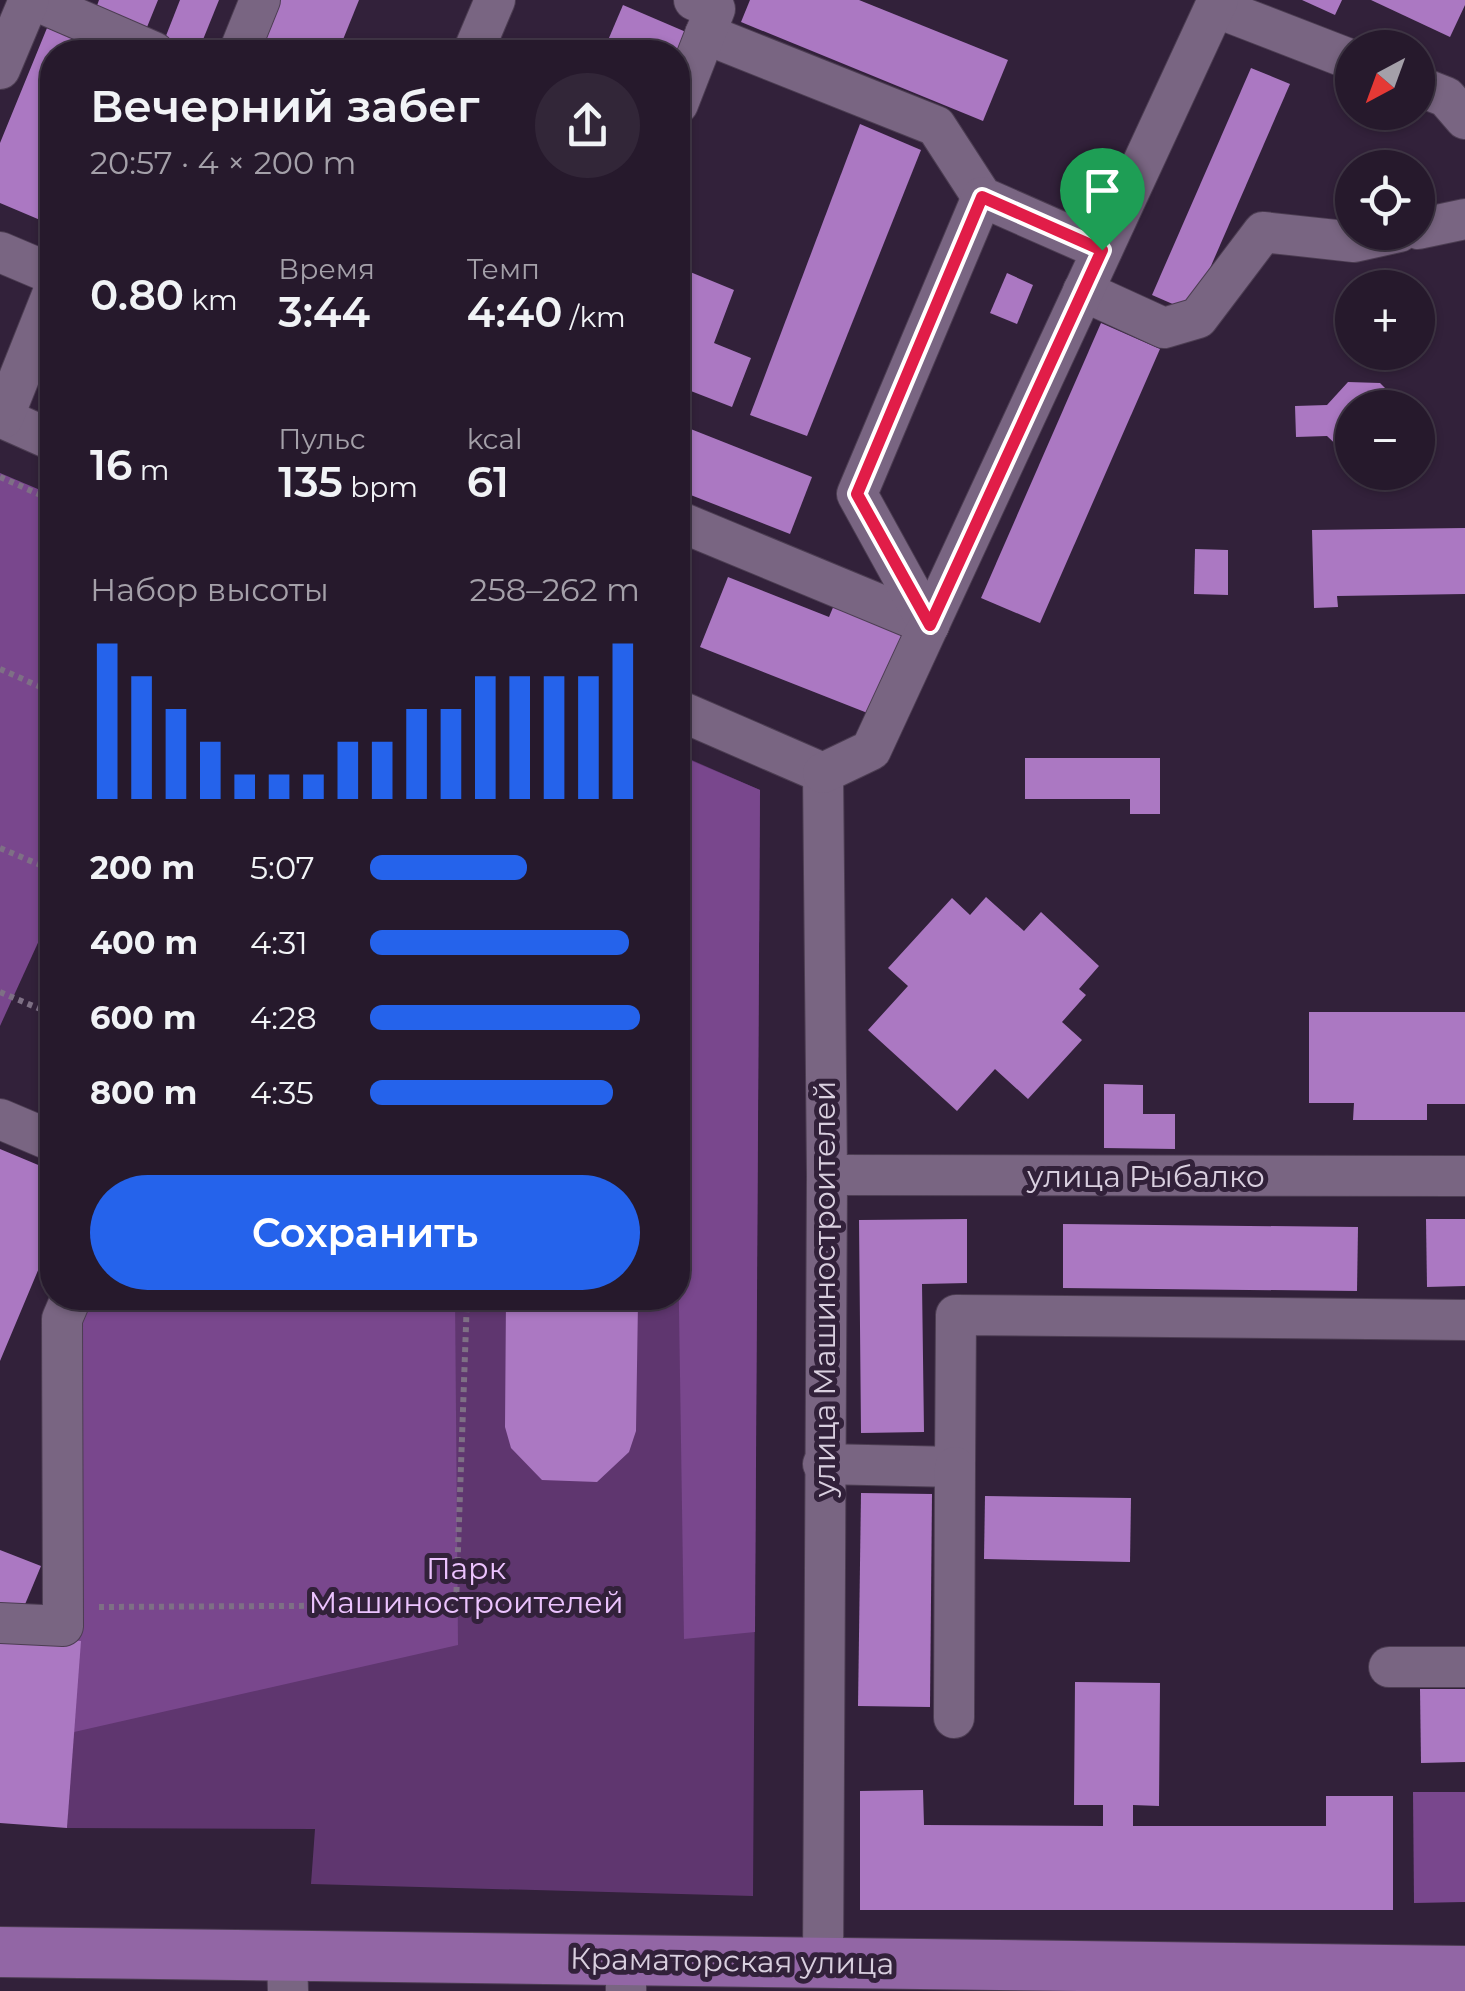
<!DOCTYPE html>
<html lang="ru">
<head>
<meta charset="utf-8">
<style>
	body { margin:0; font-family:Montserrat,sans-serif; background:#322638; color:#f1f3f6; height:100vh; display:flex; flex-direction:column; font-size:38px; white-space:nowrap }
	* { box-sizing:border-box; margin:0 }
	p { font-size:32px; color:#a4a0a9 }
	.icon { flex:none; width:55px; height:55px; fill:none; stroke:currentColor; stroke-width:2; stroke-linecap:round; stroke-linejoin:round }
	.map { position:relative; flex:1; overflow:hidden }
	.details { position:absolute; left:40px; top:40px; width:650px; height:1270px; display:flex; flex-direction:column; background:#26192c; border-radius:40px; box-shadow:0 2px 8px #0004,0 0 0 2px #423848 }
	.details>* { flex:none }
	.needle { width:65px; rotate:221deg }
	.controls { position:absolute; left:1335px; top:30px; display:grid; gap:20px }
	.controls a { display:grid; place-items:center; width:100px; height:100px; border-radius:50%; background:#26192c; box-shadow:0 2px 8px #0004,0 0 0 2px #423848; font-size:50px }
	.pin { position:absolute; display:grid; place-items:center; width:85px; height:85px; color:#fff; margin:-102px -42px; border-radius:50% 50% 50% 0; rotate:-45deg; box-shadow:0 0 10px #0007 }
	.pin .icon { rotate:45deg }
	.round { display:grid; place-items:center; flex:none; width:105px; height:105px; border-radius:52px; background:#322638 }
	.head { display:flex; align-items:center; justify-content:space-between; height:170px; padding:0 50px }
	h1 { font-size:45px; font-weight:600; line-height:75px }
	.metrics { display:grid; grid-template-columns:repeat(3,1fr); gap:15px; height:170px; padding:10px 50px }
	.metrics div { display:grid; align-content:center }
	.metrics b { font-size:42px; font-weight:600 }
	.metrics small { font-size:28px; font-weight:400 }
	.metrics p { font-size:28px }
	.chart { height:280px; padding:20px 50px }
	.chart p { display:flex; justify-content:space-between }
	.chart svg { width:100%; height:180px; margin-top:10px; stroke:#2563eb; stroke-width:6 }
	.primary-button { display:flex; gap:20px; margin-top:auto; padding:20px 50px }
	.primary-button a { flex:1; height:115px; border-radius:60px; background:#2563eb; color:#fff; font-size:40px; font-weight:600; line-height:115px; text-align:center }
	ul { padding:0 50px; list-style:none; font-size:32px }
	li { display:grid; grid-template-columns:160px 120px 1fr; align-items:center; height:75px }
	li i { height:25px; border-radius:12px; background:#2563eb }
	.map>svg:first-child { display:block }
	.green { fill:#5f366f }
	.forest { fill:#79478d }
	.building { fill:#ab78c2 }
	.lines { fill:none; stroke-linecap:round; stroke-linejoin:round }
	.minor-casing { stroke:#4c3d52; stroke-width:42 }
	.major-casing { stroke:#4c3d52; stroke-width:52 }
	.path { stroke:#7e7085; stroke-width:6; stroke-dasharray:5 5; stroke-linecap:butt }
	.minor { stroke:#796582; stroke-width:40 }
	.major { stroke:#9266a5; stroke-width:50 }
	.route-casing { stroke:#fff; stroke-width:20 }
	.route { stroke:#e11d48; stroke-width:12 }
	.labels { text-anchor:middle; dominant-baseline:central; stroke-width:10; stroke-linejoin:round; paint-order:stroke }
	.street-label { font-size:30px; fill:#d9cfdf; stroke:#32213a }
	.park-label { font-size:30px; fill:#ecc3fe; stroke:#32213a }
</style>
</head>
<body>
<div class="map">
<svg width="1465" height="1991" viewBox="0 0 1465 1991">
	<rect width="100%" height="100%" fill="#32213a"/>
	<!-- green -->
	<polygon class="green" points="678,754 760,790 753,1896 311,1884 315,1829 67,1828 85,1298 678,1298"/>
	<!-- forest -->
	<g class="forest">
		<polygon points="0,473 52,495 52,912 0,1026"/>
		<polygon points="678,755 760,790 755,1632 684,1639 678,1243"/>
		<polygon points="73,1298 455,1298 458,1645 74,1732"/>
		<polygon points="1413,1792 1465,1792 1465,1902 1414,1903"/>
	</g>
	<!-- building -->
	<g class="building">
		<polygon points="99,0 158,0 143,37 93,17"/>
		<polygon points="180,0 219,0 198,52 178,52 162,46"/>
		<polygon points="277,0 359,0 338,52 257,52"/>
		<polygon points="750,0 859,0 1008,60 983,121 741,22"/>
		<polygon points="1302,0 1342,0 1335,15"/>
		<polygon points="1371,0 1465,0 1465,5 1450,37"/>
		<polygon points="623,5 693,35 678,52 603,52"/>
		<polygon points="47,28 86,44 82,52 52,52 52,124 48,136 52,138 52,225 0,203 0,143"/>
		<polygon points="1251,68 1290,84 1191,312 1152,295"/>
		<polygon points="860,124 921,150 807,436 750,415"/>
		<polygon points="678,267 734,290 714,343 751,358 732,407 678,386"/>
		<polygon points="1007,273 1033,285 1017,324 990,313"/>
		<polygon points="1101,323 1160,349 1040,623 981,598"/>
		<polygon points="1348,382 1380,383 1401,404 1401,408 1352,408 1352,475 1348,475 1347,455 1327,436 1296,437 1295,406 1327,405"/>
		<polygon points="678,424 812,477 790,534 678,490"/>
		<polygon points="1465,528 1465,594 1337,596 1338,607 1314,608 1312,530"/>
		<polygon points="1195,549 1228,550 1228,595 1194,594"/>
		<polygon points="728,577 829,617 837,598 906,625 870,714 700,647"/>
		<polygon points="1025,758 1160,758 1160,814 1130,814 1130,799 1025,799"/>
		<polygon points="986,897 1024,931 1041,912 1099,966 1079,989 1086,995 1062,1022 1082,1040 1028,1099 995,1069 957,1111 868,1030 908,986 888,968 952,898 970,915"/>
		<polygon points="1309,1012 1465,1012 1465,1104 1427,1104 1427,1120 1353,1120 1354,1103 1309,1103"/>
		<polygon points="1104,1084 1143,1085 1143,1114 1175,1114 1175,1149 1104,1148"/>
		<polygon points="0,1149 43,1167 40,1173 52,1179 52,1237 0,1361"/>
		<polygon points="967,1219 967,1283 922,1284 924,1432 861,1433 859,1220"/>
		<polygon points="1426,1219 1465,1219 1465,1286 1427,1287"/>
		<polygon points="1063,1224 1358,1227 1357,1291 1063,1288"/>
		<polygon points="506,1298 618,1298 618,1301 638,1302 636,1431 629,1452 597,1482 542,1480 511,1448 505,1427"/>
		<polygon points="861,1493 932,1494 930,1707 858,1706"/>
		<polygon points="985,1496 1131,1498 1130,1562 984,1559"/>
		<polygon points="0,1550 41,1566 21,1614 0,1613"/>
		<polygon points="0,1635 81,1641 67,1828 0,1823"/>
		<polygon points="1075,1682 1160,1683 1159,1806 1133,1805 1133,1826 1326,1826 1326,1796 1393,1796 1393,1910 860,1910 860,1791 923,1790 924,1825 1103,1826 1103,1805 1074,1805"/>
		<polygon points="1420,1689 1465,1689 1465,1762 1421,1763"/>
	</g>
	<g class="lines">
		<defs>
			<g id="minor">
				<polyline points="34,0 154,52"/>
				<polyline points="1215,7 1352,60"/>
				<polyline points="705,34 936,126 982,197 1102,250"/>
				<polyline points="239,52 260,0"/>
				<polyline points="473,52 495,0"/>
				<polyline points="0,69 29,0"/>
				<polyline points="1418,86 1446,97 1465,119"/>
				<polyline points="678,104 715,9 694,0"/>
				<polyline points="1418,229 1465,219"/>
				<polyline points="0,252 52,274"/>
				<polyline points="1083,291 1164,328 1198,318 1263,232 1354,242 1399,232"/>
				<polyline points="0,417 52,440"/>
				<polyline points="3,418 52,295"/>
				<polyline points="678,521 929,625"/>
				<polyline points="929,625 857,494 982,197"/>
				<polyline points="678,710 823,773 827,1175 823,1963"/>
				<polyline points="823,773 871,750 1218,0"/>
				<polyline points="0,1119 52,1141"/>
				<polyline points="827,1175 1465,1176"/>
				<polyline points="823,1464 955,1467 956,1315 1465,1320"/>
				<polyline points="0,1623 63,1626 62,1319 71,1298"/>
				<polyline points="1389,1667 1465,1667"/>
				<polyline points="954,1718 955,1467"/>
				<polyline points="287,1956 288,1991"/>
				<polyline points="626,1991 626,1960"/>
			</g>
			<polyline id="major" points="0,1952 1465,1971"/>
		</defs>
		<!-- minor casing -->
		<use href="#minor" class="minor-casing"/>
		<!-- major casing -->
		<use href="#major" class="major-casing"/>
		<!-- path -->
		<g class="path">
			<polyline points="0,477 52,500"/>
			<polyline points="0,669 52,692"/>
			<polyline points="0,848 52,870"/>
			<polyline points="0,992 52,1014"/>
			<polyline points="99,1607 456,1605 467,1298"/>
		</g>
		<!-- minor -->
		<use href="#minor" class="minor"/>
		<!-- major -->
		<use href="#major" class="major"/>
	</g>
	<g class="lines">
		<defs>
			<polygon id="route" points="982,197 1102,250 930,625 857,494"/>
		</defs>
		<!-- route casing -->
		<use href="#route" class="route-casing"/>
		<!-- route -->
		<use href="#route" class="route"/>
	</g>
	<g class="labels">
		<!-- street labels -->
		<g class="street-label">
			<text x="1146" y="1176">улица Рыбалко</text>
			<text transform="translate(824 1289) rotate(-90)">улица Машиностроителей</text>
			<text transform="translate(732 1961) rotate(1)">Краматорская улица</text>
		</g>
		<!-- park labels -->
		<g class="park-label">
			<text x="466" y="1568">Парк<tspan x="466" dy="34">Машиностроителей</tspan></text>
		</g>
	</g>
</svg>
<div class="controls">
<a><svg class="needle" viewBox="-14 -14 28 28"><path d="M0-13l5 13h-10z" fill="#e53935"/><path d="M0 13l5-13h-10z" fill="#a4a0a9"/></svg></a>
<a><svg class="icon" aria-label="locate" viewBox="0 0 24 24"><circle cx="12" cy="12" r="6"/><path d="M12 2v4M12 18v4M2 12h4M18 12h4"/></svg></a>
<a>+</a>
<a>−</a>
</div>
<div class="pin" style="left:1102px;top:250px;background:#1e9e55"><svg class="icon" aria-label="arrive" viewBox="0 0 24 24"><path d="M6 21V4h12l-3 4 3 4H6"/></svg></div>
<section class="details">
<div class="head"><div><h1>Вечерний забег</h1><p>20:57 · 4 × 200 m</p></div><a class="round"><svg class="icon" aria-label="share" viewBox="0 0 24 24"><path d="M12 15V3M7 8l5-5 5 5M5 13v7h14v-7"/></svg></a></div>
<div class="metrics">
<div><b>0.80<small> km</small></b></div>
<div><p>Время</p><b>3:44</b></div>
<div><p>Темп</p><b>4:40<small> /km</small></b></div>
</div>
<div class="metrics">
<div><b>16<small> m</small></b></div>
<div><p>Пульс</p><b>135<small> bpm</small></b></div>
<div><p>kcal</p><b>61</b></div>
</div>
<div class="chart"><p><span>Набор высоты</span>258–262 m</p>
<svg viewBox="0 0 160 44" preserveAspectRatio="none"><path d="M5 44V6M15 44V14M25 44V22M35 44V30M45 44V38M55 44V38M65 44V38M75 44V30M85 44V30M95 44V22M105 44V22M115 44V14M125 44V14M135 44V14M145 44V14M155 44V6"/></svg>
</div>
<ul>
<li><b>200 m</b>5:07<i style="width:58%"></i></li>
<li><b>400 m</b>4:31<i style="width:96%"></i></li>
<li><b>600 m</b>4:28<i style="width:100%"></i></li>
<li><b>800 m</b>4:35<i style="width:90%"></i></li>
</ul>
<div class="primary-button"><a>Сохранить</a></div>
</section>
</div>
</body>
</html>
